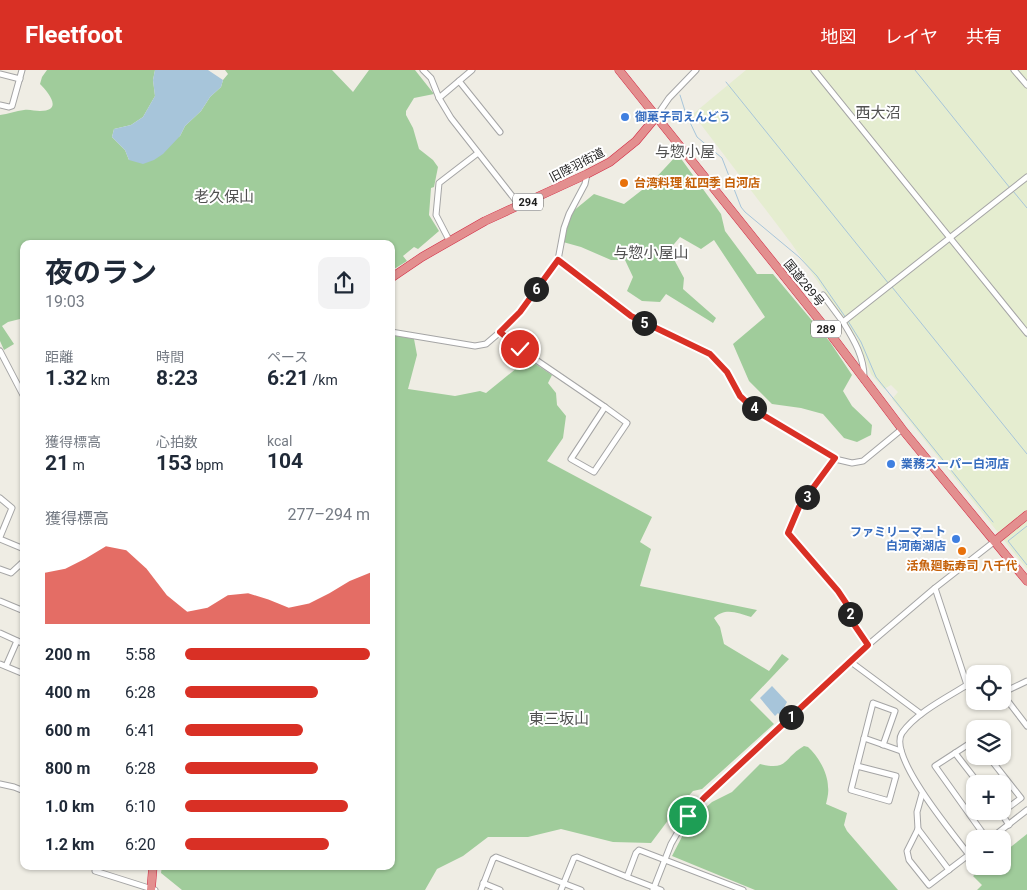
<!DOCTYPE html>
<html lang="ja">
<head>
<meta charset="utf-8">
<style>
	body { margin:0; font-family:Roboto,"Noto Sans JP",sans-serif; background:#f2f2f3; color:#1f2937; height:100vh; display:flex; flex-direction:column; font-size:19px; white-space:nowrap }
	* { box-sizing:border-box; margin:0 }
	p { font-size:16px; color:#747a83 }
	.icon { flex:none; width:28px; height:28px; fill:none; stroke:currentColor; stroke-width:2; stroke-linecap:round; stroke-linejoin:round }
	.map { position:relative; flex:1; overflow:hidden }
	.panel { position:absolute; left:20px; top:170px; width:375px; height:630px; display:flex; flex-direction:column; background:#fff; border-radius:10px; box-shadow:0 1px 4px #0004 }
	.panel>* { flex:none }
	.fabs { position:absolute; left:966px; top:595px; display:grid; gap:10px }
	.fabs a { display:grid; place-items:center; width:45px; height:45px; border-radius:10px; background:#fff; box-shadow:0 1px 4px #0004; font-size:25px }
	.pin { position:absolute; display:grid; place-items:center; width:42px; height:42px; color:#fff; margin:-21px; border:2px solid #fff; border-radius:50%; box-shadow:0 1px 5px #0007 }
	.km { position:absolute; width:25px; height:25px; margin:-12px; border-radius:50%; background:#222; color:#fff; font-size:14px; line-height:25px; text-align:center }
	.round { display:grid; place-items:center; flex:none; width:52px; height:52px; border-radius:10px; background:#f2f2f3 }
	.head { display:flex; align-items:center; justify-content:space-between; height:85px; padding:0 25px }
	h1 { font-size:28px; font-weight:700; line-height:38px }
	.stats { display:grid; grid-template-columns:repeat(3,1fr); gap:8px; height:85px; padding:5px 25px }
	.stats div { display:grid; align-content:center }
	.stats b { font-size:21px; font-weight:700 }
	.stats small { font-size:14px; font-weight:400 }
	.stats p { font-size:14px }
	.chart { height:140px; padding:10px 25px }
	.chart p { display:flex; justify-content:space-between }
	.chart svg { width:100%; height:90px; margin-top:5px; fill:#d93025; opacity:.7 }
	ul { padding:0 25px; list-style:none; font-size:16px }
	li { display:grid; grid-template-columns:80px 60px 1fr; align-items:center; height:38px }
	li i { height:12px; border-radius:6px; background:#d93025 }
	header { display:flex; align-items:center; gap:30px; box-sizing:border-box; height:70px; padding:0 25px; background:#d93025; color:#fff }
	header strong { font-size:24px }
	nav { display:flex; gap:28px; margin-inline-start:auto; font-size:18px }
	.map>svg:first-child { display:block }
	.farmland { fill:#e5edd0 }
	.forest { fill:#a0cc9b }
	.water { fill:#a7c5da }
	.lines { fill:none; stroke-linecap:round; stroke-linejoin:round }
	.stream { stroke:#a7c5da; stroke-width:1 }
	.minor-casing { stroke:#a5a5a5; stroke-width:7 }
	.highway-casing { stroke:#d22c45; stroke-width:9 }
	.minor { stroke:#fff; stroke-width:5 }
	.highway { stroke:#e38f8f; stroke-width:8 }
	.route-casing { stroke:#fff; stroke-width:10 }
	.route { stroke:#d93025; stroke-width:6 }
	.shop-dot { fill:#3f7fe0; stroke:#fff; stroke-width:2 }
	.food-dot { fill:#e8710a; stroke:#fff; stroke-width:2 }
	.labels { text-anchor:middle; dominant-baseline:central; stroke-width:4; stroke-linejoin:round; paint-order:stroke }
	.shield { fill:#fff; stroke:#626262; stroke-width:1 }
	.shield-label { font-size:11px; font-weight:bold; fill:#1e1e1e }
	.shop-label { font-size:12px; font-weight:bold; fill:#366cbe; stroke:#fff; text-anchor:start }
	.street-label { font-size:12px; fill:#1e1e1e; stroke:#fff }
	.food-label { font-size:12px; font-weight:bold; fill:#c56008; stroke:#fff; text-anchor:start }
	.quarter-label { font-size:15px; fill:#515151; stroke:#fff }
</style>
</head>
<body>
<header>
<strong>Fleetfoot</strong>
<nav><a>地図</a><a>レイヤ</a><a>共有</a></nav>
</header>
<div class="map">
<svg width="1027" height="820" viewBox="0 0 1027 820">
	<rect width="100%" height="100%" fill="#efede4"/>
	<!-- farmland -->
	<polygon class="farmland" points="746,0 1027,0 1027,499 892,329 898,322 891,315 884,319 871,304 857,268 791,173 693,44"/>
	<!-- forest -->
	<g class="forest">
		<path d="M47 0H155L153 10 155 26 143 47 131 55 114 59 112 67 125 80 129 90 180 66 185 56 201 41 210 27 221 17 223 10 228 4 225 0H332L353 22 369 0H415L434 24 414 28 406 41V45L413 58 419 79 433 90 438 97 434 117 431 118 429 145 439 161 418 179 414 177 403 186 407 191 391 201V174H24V248L8 252 2 256 14 274 4 280 0 271V45C8 44 16 41 24 40 29 39 35 41 40 41 64 41 48 22 40 14L42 7Z"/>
		<polygon points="677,85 682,90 721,144 725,161 757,204 773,204 830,272 852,305 843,321 852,336 872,355 871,365 857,372 844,368 823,344 801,338 772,334 749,311 733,274 765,247 714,170 701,179 680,167 669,180 684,208 683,219 716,248 713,253 666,224 660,232 642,231 627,221 633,207 625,190 611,190 581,177 563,172 572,142 594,124 624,134 651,113"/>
		<path d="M391 265 414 269 417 285 408 319 455 326 480 321 486 323 528 289 552 305 548 313 556 323 557 335 566 346 563 368 547 391 652 447 640 472 651 479 640 516 757 540 751 547C738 543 725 537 714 548L720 557 724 574 769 601 782 584 789 589 750 630 774 654 702 719 693 721 675 741 651 773 613 772 561 759 528 767H488L463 786 437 799 425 820H182L161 803 162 796H391Z"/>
		<path d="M804 676 808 677C818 686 828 703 828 717 829 723 827 729 826 734L847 743 844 755 847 761 898 820H755L672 786 686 759 704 739 712 732 732 722 760 694C789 701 783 688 804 676Z"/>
		<polygon points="1027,764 1027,820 977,820 982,815 973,806 985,796 1002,796 1003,783"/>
	</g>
	<!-- water -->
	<g class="water">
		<polygon points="155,0 208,0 223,10 221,17 210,27 201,41 185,56 180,66 163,84 154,90 143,94 129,90 125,80 112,67 114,59 131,55 143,47 155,26 153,10"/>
		<polygon points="772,616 787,632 780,645 778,643 775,646 760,628"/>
	</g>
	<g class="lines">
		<!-- stream -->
		<g class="stream">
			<polyline points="915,0 1010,118"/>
			<polyline points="726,12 889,214"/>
			<polyline points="680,25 686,44 697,67 722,88 741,137 745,142 799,187 817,206 846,248"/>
			<polyline points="1013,121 1027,138"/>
			<polyline points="892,217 1027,384"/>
			<polyline points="1013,250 1027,267"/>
			<polyline points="848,251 861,272 876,307 993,452"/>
			<polyline points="1027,456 1008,471 1027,495"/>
		</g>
		<defs>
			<g id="minor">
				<polyline points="423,0 431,8 439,28 451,48 520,136"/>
				<polyline points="814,0 1027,263"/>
				<polyline points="1014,0 1027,15"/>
				<polyline points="0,4 20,9"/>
				<polyline points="459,11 500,62"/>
				<polyline points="439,28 472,0"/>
				<polyline points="0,35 9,37 12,36 22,0"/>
				<polyline points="656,47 669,28 696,0"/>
				<polyline points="449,170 436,145 439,113 478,83"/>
				<polyline points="558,190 631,246 710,284 727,302 740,327 757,341 835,389 852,393 863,391 902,359"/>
				<polyline points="823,225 843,252"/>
				<polyline points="391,262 475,276 486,274 500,262 519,242 558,190 564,158 569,144 585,114 587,104"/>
				<polyline points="500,262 520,279 605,337"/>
				<polyline points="0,281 24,327"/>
				<path d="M864 310C865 288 854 270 843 252L1027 107"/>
				<polygon points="605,337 627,353 594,402 571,389"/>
				<polyline points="835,389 799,437 788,463 839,521 847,536 853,553 868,575"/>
				<polyline points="0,428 12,438 0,467"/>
				<polyline points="0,469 24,479"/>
				<polyline points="0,499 11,503 24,491"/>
				<polyline points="935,518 967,615"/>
				<polyline points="0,531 24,541"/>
				<polyline points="0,563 24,574"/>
				<polyline points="851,592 921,644"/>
				<polyline points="0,594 24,604"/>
				<polyline points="6,596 17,571"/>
				<polyline points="1002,621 1004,626 1027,656"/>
				<polyline points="1004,622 1027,611"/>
				<polyline points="864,668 901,681"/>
				<polyline points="975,670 935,696 987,769"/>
				<polyline points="955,683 979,714"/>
				<polyline points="988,686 1021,728 1001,743"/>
				<polygon points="857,696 896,706 889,731 851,720"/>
				<polyline points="857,696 873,633 895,641 883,675"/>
				<polyline points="0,714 14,717 24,721"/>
				<polyline points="922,724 917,742 918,759 907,781 909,790 929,815 975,780"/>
				<polyline points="1000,741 1009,755"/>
				<polyline points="918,759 949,800"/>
				<polyline points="990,769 1027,740"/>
				<path d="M969 785C955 766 887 686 902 663 916 643 946 628 967 615L975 612"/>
				<polyline points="96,796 95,801 155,820"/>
				<polyline points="627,807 661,820"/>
				<polyline points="483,813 500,820"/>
				<polyline points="481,820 493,789 496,787 581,820"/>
				<polyline points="561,820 574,788 577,787 627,807 636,783 639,780 743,820"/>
				<polyline points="653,820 671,774 679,760 704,727 868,575 935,518 995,471"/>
			</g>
			<g id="highway">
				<polyline points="619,0 828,261 902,359 1027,511"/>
				<polyline points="391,208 422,187 485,151 587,104 610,92 636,71 656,47"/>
				<polyline points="995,471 1027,445"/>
				<polyline points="151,820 153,796"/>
			</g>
		</defs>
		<!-- minor casing -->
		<use href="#minor" class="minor-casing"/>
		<!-- highway casing -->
		<use href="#highway" class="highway-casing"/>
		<!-- minor -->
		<use href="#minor" class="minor"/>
		<!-- highway -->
		<use href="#highway" class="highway"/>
	</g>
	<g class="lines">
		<defs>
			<polyline id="route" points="520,279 500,262 520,242 558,190 631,246 710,284 727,302 740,326 756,341 835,388 799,437 788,463 838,521 848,536 853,553 868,575 704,728 688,746"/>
		</defs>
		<!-- route casing -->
		<use href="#route" class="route-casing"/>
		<!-- route -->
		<use href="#route" class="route"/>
	</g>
	<!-- markers -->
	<g class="shop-dot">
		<circle cx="625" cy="47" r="5"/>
		<circle cx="891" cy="394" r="5"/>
		<circle cx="956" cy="469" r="5"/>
	</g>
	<g class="food-dot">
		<circle cx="624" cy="113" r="5"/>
		<circle cx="962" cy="481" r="5"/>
	</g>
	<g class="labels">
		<!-- shield labels -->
		<g class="shield">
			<rect x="513" y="123.5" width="30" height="17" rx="4"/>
			<rect x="811" y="250.5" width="30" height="17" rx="4"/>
		</g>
		<g class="shield-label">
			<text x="528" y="132">294</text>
			<text x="826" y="259">289</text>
		</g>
		<!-- shop labels -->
		<g class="shop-label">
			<text x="635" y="47">御菓子司えんどう</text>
			<text x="901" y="394">業務スーパー白河店</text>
			<text x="946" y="462" text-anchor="end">ファミリーマート<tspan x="946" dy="14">白河南湖店</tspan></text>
		</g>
		<!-- street labels -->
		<g class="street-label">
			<text transform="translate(577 95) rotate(-27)">旧陸羽街道</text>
			<text transform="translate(804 213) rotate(51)">国道289号</text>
		</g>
		<!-- food labels -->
		<g class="food-label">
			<text x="634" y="113">台湾料理 紅四季 白河店</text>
			<text x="962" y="496" text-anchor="middle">活魚廻転寿司 八千代</text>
		</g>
		<!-- quarter labels -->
		<g class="quarter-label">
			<text x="878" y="43">西大沼</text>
			<text x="685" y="82">与惣小屋</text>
			<text x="224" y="127">老久保山</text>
			<text x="651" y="183">与惣小屋山</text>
			<text x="559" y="649">東三坂山</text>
		</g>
	</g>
</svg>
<div class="fabs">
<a><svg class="icon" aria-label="locate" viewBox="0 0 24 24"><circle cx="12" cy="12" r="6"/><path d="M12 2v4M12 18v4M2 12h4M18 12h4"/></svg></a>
<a><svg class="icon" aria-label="layers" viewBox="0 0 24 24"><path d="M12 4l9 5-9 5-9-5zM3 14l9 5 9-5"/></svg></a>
<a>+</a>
<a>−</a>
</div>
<div class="pin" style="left:688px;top:746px;background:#1e9e55"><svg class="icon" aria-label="arrive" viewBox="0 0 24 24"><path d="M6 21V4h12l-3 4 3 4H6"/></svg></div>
<div class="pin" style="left:520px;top:279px;background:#d93025"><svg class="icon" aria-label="check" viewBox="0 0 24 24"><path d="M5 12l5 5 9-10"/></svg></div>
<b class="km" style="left:791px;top:647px">1</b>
<b class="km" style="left:850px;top:544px">2</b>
<b class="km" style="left:807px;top:427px">3</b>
<b class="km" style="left:754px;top:338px">4</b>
<b class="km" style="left:644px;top:253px">5</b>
<b class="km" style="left:536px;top:219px">6</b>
<section class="panel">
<div class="head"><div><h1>夜のラン</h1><p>19:03</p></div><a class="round"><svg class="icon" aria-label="share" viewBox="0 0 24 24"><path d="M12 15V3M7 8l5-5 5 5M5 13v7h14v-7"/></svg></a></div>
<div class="stats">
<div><p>距離</p><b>1.32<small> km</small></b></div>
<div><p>時間</p><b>8:23</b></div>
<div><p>ペース</p><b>6:21<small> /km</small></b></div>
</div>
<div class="stats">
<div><p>獲得標高</p><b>21<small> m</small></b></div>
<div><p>心拍数</p><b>153<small> bpm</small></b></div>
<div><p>kcal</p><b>104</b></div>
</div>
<div class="chart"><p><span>獲得標高</span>277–294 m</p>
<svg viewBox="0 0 160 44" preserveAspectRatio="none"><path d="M0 44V19L10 17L20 12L30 6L40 8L50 17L60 30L70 38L80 36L90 30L100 29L110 32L120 36L130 34L140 29L150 23L160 19V44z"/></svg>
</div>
<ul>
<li><b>200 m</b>5:58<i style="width:100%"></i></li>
<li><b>400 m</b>6:28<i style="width:72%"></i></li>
<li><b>600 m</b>6:41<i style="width:64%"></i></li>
<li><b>800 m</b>6:28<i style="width:72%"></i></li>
<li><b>1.0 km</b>6:10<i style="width:88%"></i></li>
<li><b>1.2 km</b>6:20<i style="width:78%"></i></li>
</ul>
</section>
</div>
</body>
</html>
